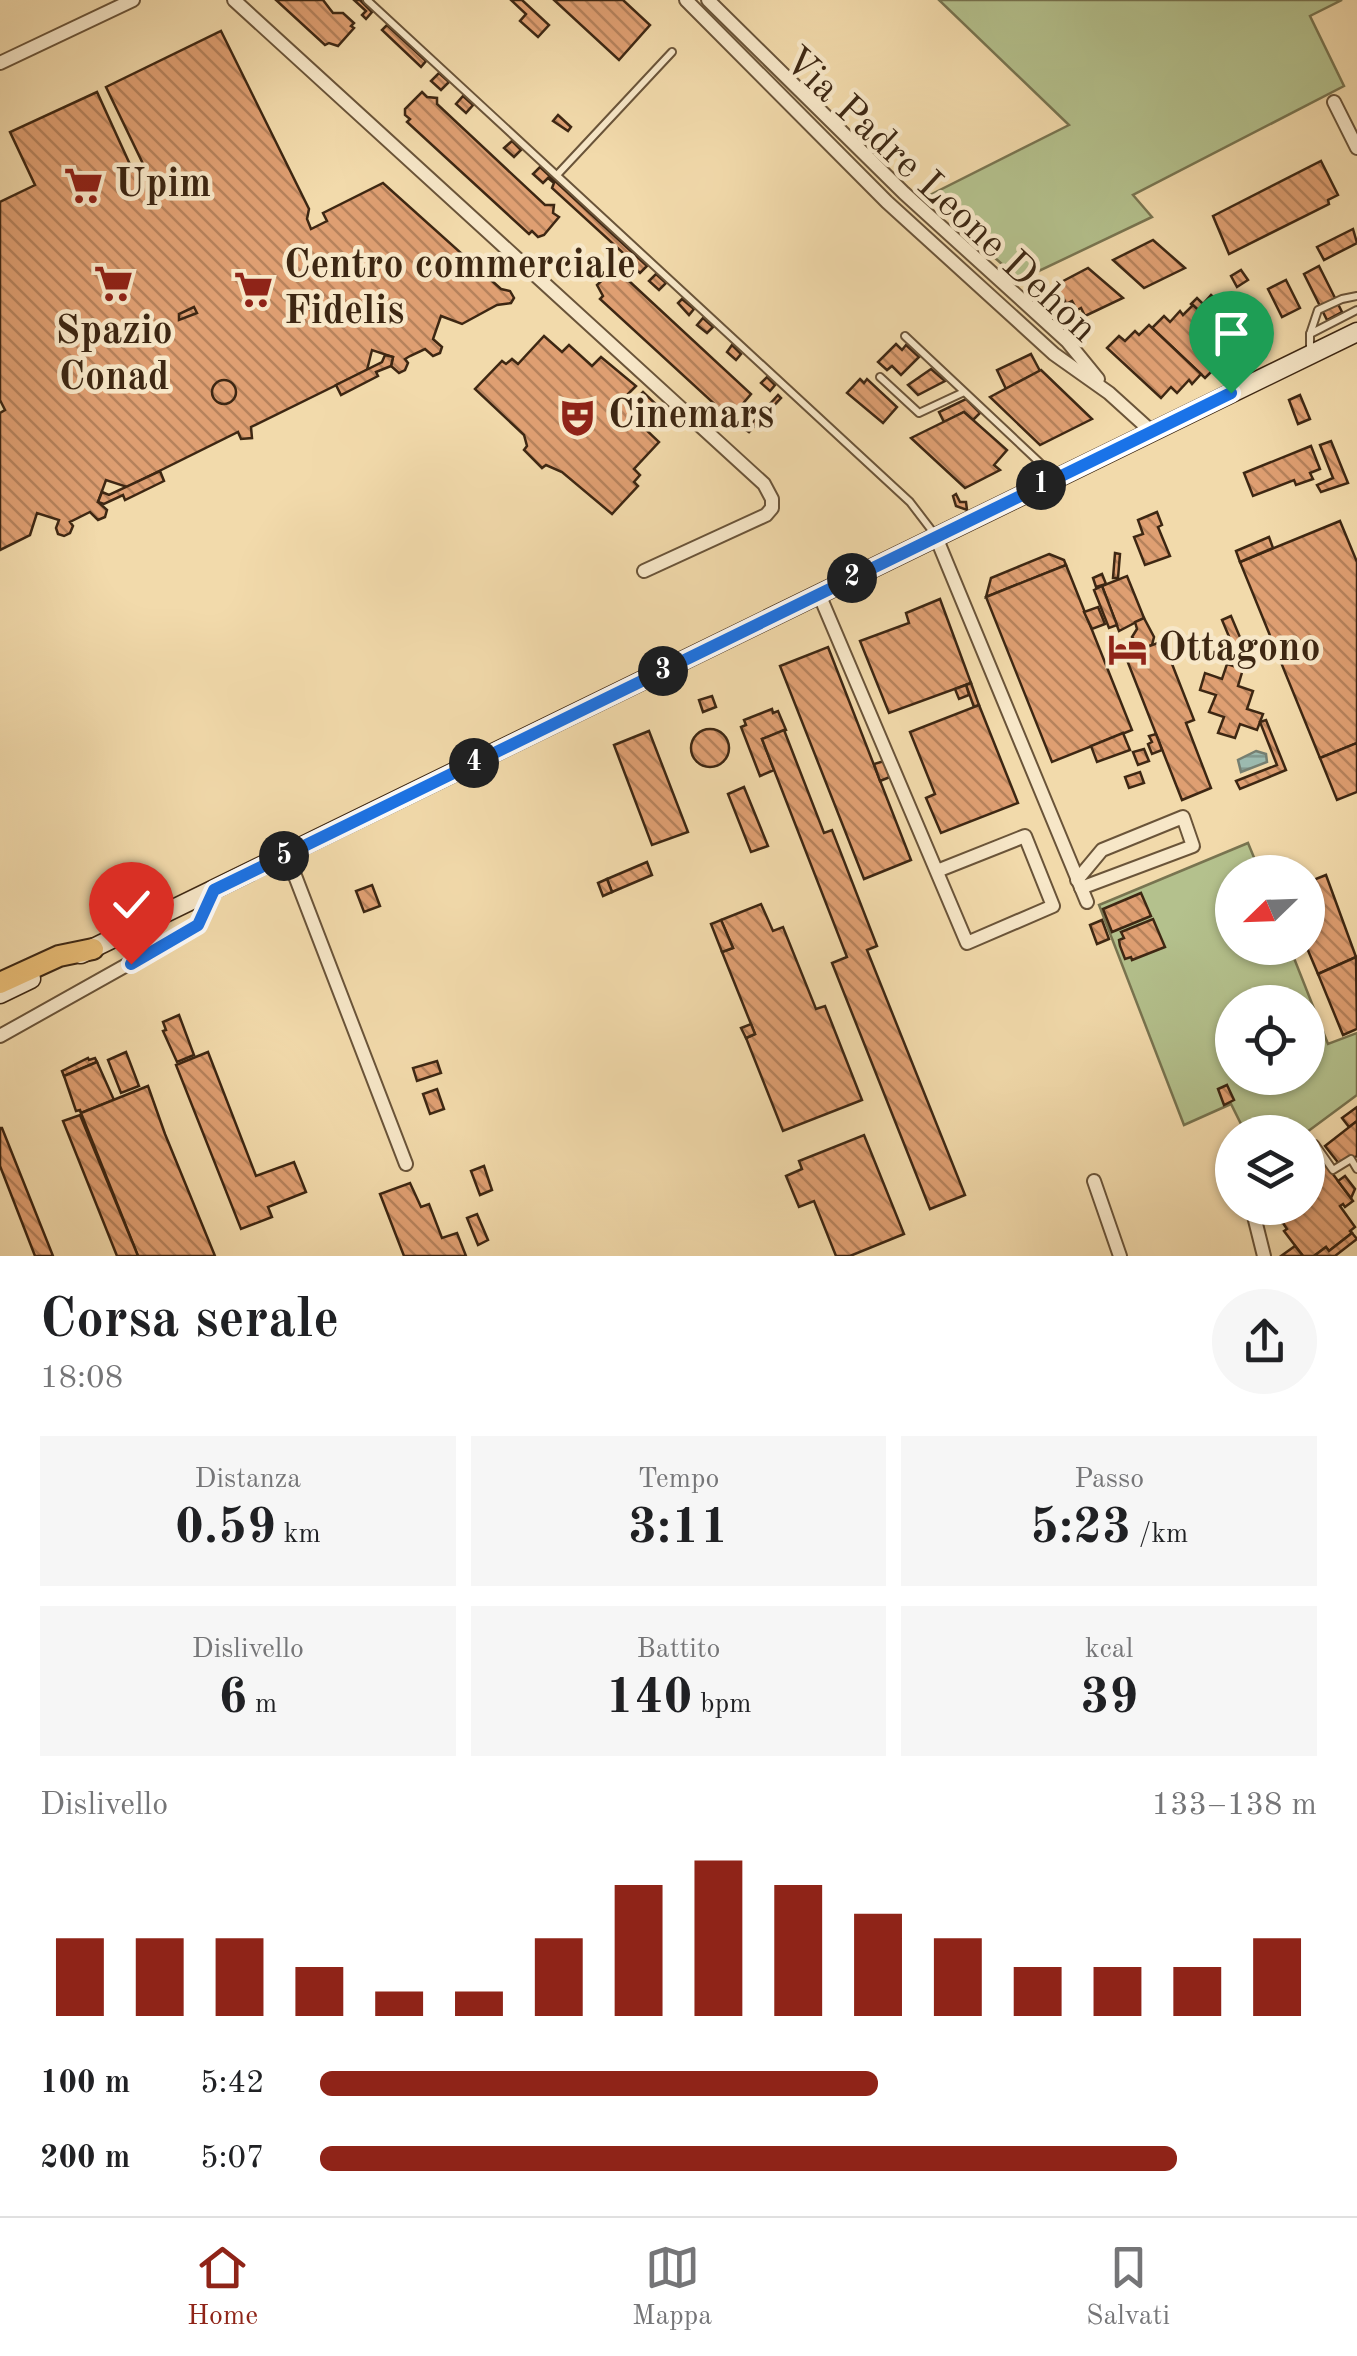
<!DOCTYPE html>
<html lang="it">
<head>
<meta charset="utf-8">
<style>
	body { margin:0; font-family:"Old Standard TT",serif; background:#f6f6f6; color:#202124; height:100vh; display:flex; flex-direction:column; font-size:38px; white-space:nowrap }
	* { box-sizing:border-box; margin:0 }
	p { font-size:32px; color:#757577 }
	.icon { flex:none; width:55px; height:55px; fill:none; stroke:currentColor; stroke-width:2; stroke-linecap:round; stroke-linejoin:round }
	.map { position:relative; height:1256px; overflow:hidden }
	.drawer { display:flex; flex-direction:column; background:#fff; flex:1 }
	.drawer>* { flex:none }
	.needle { width:65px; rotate:247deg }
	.controls { position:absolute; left:1215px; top:855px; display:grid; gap:20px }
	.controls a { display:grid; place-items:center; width:110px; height:110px; border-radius:50%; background:#fff; box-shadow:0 2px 8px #0004; font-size:50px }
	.pin { position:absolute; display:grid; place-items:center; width:85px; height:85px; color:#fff; margin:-102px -42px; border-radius:50% 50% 50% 0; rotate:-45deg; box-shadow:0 0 10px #0007 }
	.pin .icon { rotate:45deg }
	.km { position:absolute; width:50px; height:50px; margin:-25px; border-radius:50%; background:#222; color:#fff; font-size:28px; line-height:50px; text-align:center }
	.round { display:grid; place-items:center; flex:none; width:105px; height:105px; border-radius:52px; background:#f6f6f6 }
	.summary { display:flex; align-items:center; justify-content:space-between; height:170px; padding:0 40px }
	h1 { font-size:55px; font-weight:700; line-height:75px }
	.figures { display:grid; grid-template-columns:repeat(3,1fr); gap:15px; height:170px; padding:10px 40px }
	.figures div { display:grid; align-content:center; border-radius:0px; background:#f6f6f6; text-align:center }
	.figures b { font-size:50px; font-weight:700 }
	.figures small { font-size:28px; font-weight:400 }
	.figures p { font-size:28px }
	.chart { height:280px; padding:20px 40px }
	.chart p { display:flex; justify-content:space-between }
	.chart svg { width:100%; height:180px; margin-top:10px; stroke:#8f2418; stroke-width:6 }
	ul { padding:0 40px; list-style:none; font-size:32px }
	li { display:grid; grid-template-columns:160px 120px 1fr; align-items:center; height:75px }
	li i { height:25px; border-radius:12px; background:#8f2418 }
	.tabs { display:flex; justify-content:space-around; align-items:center; height:140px; border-top:2px solid #e0e0e0; background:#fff; font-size:28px; color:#757577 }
	.tabs a { display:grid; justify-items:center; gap:5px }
	.tabs .current { color:#8f2418 }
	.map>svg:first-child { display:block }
	.green { fill:#b4c18d; stroke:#787450; stroke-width:2.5; fill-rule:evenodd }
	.water { fill:url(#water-rules); stroke:#767f71; stroke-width:2.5 }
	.building { fill:url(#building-back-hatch); stroke:#3d2713; stroke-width:2.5 }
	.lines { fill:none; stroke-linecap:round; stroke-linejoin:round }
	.service-casing { stroke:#6a5439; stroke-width:10 }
	.minor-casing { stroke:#6a5439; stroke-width:16 }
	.secondary-casing { stroke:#3d2713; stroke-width:21 }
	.primary-casing { stroke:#3d2713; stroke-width:24 }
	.service { stroke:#f7e7c8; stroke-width:6 }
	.minor { stroke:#f7e7c8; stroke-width:12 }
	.secondary { stroke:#f7e7c8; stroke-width:18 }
	.primary { stroke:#e9bd76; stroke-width:20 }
	.route-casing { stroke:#fff; stroke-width:20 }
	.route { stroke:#1a73e8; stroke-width:12 }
	.labels { text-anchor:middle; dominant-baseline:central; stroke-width:9; stroke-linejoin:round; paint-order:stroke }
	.poi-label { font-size:40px; font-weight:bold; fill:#3d2713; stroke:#f7e7c8; text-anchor:start }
	.street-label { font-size:40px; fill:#3d2713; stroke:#f7e7c8 }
</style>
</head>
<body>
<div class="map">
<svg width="1357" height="1256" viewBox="0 0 1357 1256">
	<defs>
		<pattern id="water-rules" width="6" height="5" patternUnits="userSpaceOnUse" patternTransform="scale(2.5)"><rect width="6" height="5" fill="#9cbaaf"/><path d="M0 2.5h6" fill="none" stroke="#80978d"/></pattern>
		<pattern id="building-back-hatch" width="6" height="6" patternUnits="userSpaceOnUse" patternTransform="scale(2.5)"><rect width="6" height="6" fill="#df9f72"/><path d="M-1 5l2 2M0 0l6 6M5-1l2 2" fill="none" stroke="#b6825c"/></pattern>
	</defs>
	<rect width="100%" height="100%" fill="#f2daab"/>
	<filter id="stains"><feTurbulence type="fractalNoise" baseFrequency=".002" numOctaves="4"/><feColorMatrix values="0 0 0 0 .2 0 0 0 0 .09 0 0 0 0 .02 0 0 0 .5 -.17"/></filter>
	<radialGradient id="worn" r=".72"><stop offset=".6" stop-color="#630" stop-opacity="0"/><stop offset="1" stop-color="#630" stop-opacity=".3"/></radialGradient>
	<!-- green -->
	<g class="green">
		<polygon points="939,0 1342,0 1310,16 1344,86 1133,195 1152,217 1020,280 926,197 1069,125"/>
		<path d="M1248 843 1260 872H1232V948H1290L1328 1044 1357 1033V1095L1307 1132H1245L1231 1104 1184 1125 1099 905ZM1232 1002H1308V1078H1232Z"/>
	</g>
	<!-- water -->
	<polygon class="water" points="1256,751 1266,754 1267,762 1241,772 1238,760"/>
	<!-- building -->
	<g class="building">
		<polygon points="276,0 323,0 333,13 343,13 354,23 351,26 354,28 338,46 329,43 325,45"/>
		<polygon points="354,0 360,0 372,12 366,19 362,15 366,11"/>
		<polygon points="511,0 522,0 549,25 538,37 520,21 526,14"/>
		<polygon points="554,0 623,0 650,25 619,60"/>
		<polygon points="387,25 426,61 421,67 382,30"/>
		<polygon points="221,31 309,209 307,219 311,229 327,221 323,213 383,183 501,289 510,291 514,298 511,303 497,305 462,324 441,316 433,339 442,347 440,353 433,356 425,349 410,356 405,359 408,363 405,370 399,373 391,366 393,357 372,350 367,370 251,427 252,438 241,439 238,432 127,487 106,480 98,502 107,510 105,517 98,520 90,512 70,522 73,526 70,533 64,536 58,534 56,528 59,520 37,513 30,535 0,550 0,413 5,410 0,400 0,202 35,185 10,132 97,92 133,171 144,166 106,87"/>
		<polygon points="439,73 449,82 441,90 431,81"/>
		<polygon points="422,92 427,97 437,98 437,104 545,205 554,205 553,213 559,217 544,235 538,237 532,231 529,234 407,122 410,119 405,115 405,109"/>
		<polygon points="463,96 473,105 466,113 456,104"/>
		<polygon points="558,115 571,127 568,131 553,121"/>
		<polygon points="512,141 521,150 514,157 504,148"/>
		<polygon points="1321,161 1338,195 1328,200 1329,204 1229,254 1213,216"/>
		<polygon points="540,167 647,266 640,273 631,264 633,262 552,188 554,183 548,178 543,183 533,174"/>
		<polygon points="1353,229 1357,243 1324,260 1317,247"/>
		<polygon points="1153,240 1185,268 1144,288 1113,260"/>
		<polygon points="1319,266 1342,312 1327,320 1304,274"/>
		<polygon points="615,268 751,394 735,413 730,413 725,407 722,411 600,299 603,296 597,285"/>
		<polygon points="1088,268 1123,298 1085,316 1081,308 1077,310 1072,301 1066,304 1063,297 1049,298 1047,292 1050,288"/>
		<polygon points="1241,270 1248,280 1237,287 1231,276"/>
		<polygon points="656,274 666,283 659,290 649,281"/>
		<polygon points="1286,280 1300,308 1282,317 1268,289"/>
		<polygon points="1211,295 1266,346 1258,355 1252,350 1246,356 1191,304 1197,298 1203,304"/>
		<polygon points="682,299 694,309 689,315 678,303"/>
		<polygon points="1193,305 1245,354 1236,364 1233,360 1222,372 1216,367 1205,378 1152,328 1164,316 1170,322 1180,311 1183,315"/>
		<polygon points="194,307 197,313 179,320 179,314"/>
		<polygon points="703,318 713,327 707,333 697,325"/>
		<polygon points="1149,325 1201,374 1192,384 1189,380 1177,393 1171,387 1161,398 1107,348 1119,336 1125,341 1135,331 1139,335"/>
		<polygon points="544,336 562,352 569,345 592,366 601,357 636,386 626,396 633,402 643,392 660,408 642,426 659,442 634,469 640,475 634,482 638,486 612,514 562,472 546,465 542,468 524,450 527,446 524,435 475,389 502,361 506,364 512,359 518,364"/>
		<polygon points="896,344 902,350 906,345 919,357 901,375 892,366 887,370 878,362"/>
		<polygon points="732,345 741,354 736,360 727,352"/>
		<polygon points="1031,354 1040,371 1006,389 997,370"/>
		<polygon points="385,355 393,357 391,366 376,372 378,376 341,395 336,385 382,362"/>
		<polygon points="931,369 945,381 918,395 908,385"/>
		<polygon points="1041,370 1092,419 1040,445 990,397"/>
		<polygon points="767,377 775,385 770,391 761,383"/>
		<polygon points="860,379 864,383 867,379 897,407 883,423 847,393"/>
		<circle cx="224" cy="392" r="12"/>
		<polygon points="778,395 781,398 749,432 746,430"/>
		<polygon points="1300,395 1310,419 1298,424 1289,400"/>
		<polygon points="966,399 980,413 973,420 964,412 944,422 939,412"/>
		<polygon points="964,412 1007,450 994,465 1000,470 965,488 911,438"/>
		<polygon points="1331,441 1348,483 1321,492 1317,485 1333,478 1320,445"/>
		<polygon points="1311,446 1320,469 1310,473 1313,479 1296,485 1294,480 1253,496 1244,473"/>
		<polygon points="160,471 164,481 125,500 123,495 104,504 98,502 102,492 109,495"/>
		<polygon points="956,494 960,502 966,502 967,510 956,506 953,496"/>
		<polygon points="1157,512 1162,525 1158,527 1170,556 1145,565 1134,537 1143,534 1138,520"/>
		<polygon points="1340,521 1357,562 1357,743 1320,758 1240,562"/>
		<polygon points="1269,537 1273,548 1240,562 1236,551"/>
		<polygon points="1115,553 1120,554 1118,578 1113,578"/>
		<polygon points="1049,554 1064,560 1066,565 986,597 991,578"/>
		<polygon points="1066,565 1132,730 1052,762 986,597"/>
		<polygon points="1102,574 1106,584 1096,587 1093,578"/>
		<polygon points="1127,576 1144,618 1119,631 1102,586"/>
		<polygon points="1102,586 1117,625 1109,628 1094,590"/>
		<polygon points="940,599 971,683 889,713 860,641 909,623 906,613"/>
		<polygon points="1098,607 1105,624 1092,629 1084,612"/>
		<polygon points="1231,616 1242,642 1233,646 1222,620"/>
		<polygon points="1144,618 1154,637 1152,645 1142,649 1132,637 1137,629 1135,622"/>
		<polygon points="1163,641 1194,720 1186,723 1211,788 1182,800 1125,655"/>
		<polygon points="828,647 911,860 864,879 780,666"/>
		<polygon points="1227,664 1243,669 1238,686 1253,691 1247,709 1263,714 1257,730 1240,724 1235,738 1218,733 1224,717 1209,712 1216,695 1200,690 1205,673 1222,679"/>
		<polygon points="971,683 979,705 974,707 966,685"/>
		<polygon points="966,685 969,695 959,699 955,689"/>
		<polygon points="712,696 716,707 703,712 699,700"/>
		<polygon points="979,705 1018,803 941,833 926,798 935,794 910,732"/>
		<polygon points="772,709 773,713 778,711 786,730 762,739 774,770 760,776 741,727 746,725 744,720"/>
		<polygon points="1266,720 1286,770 1240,789 1236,781 1277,765 1260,722"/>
		<circle cx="710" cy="748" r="19"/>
		<polygon points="784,730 824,833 832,830 877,946 867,950 965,1195 930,1209 832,963 847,957 762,739"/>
		<polygon points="649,731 688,832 652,845 614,745"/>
		<polygon points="1123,733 1130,750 1097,762 1091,746"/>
		<polygon points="1156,734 1162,750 1152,754 1148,744 1152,742 1149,736"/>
		<polygon points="1357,743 1357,792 1337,800 1320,758"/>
		<polygon points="1144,749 1149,761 1138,765 1133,752"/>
		<polygon points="884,761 890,777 880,781 874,764"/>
		<polygon points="1140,772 1144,783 1129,788 1125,777"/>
		<polygon points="744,787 768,846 751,852 728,794"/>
		<polygon points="647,862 652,875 612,892 607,879"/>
		<polygon points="1326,875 1356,957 1318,974 1307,948 1308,882"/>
		<polygon points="607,879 612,892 603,896 598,883"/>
		<polygon points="372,885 380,906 364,912 356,891"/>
		<polygon points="1141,893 1151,916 1112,932 1103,909"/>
		<polygon points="761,904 773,931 783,927 816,1009 825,1006 862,1100 783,1131 746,1038 755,1034 722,952 733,948 721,920"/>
		<polygon points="1153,919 1165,947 1132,960 1131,957 1125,959 1120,946 1119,940 1124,938 1121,932"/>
		<polygon points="721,920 733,948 722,952 711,924"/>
		<polygon points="1102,920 1109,939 1097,944 1090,925"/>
		<polygon points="1356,957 1357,1029 1343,1035 1318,974"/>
		<polygon points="179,1015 194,1055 177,1062 163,1031 166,1030 163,1022"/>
		<polygon points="751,1024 755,1034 746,1038 741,1028"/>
		<polygon points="126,1052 139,1086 121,1093 108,1060"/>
		<polygon points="208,1052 256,1176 294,1162 306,1192 268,1207 272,1217 241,1229 176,1065"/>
		<polygon points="88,1058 89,1060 95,1058 97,1062 64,1076 62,1071"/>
		<polygon points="437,1061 441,1073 417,1081 413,1068"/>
		<polygon points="97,1062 114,1100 81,1113 80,1110 76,1111 64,1076"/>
		<polygon points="1227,1085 1234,1100 1224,1105 1218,1089"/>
		<polygon points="148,1086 165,1134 215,1256 138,1256 81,1113"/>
		<polygon points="437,1089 444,1109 430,1114 423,1094"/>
		<polygon points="1357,1107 1357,1121 1349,1127 1342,1118"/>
		<polygon points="80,1115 138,1256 117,1256 63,1121"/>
		<polygon points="1357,1121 1357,1156 1340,1165 1325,1146"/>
		<polygon points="0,1128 2,1128 53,1256 35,1256 0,1166"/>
		<polygon points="864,1135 904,1234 850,1256 836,1256 814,1201 799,1207 786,1176 802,1169 799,1161"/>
		<polygon points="1309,1142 1353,1201 1345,1207 1343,1204 1340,1206 1355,1227 1350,1231 1352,1233 1329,1251 1326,1247 1314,1256 1303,1256 1284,1231 1287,1229 1283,1223 1274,1222 1272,1208 1308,1208"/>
		<polygon points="484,1166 492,1190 480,1195 471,1171"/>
		<polygon points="1345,1176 1355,1189 1351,1198 1338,1181"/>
		<polygon points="410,1183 421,1207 429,1204 442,1238 457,1233 466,1256 404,1256 380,1194"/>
		<polygon points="477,1214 488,1240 478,1245 467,1218"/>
		<polygon points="1352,1233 1357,1239 1335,1256 1314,1256 1326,1247 1329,1251"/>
		<polygon points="1295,1246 1303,1256 1281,1256"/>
	</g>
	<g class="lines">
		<defs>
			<g id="service">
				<polyline points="367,0 910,502 936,536"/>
				<polyline points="557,175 672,52"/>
				<polyline points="1310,334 1318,310 1342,299 1357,296"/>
				<polyline points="905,336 1055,477"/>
				<polyline points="1310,350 1310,334 1357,310"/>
				<polyline points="880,377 919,413 964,392"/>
				<polyline points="1315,1144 1333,1170 1351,1159 1357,1169"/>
			</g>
			<g id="minor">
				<polyline points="234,0 764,484 772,499 772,508 766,515 644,571"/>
				<polyline points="686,0 887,202 1054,354 1109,393 1151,431"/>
				<polyline points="708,0 904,193 1067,341 1098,379"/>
				<polyline points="0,63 133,0"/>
				<polyline points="1334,102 1357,148"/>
				<polyline points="936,537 1087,902"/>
				<polyline points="819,594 967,943 1053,906 1025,836 937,871"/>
				<polyline points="287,855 406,1164"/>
				<polyline points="1077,880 1102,850 1183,817 1193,846 1081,888"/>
				<polyline points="0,1036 198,925 214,890"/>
				<polyline points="1094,1181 1120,1256"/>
				<polyline points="1252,1208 1264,1256"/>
			</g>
			<g id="secondary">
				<polyline points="81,954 1357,332"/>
				<polyline points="0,994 31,979"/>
			</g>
			<polyline id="primary" points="0,983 59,956 93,949"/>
		</defs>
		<!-- service casing -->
		<use href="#service" class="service-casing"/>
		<!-- minor casing -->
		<use href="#minor" class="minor-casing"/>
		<!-- secondary casing -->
		<use href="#secondary" class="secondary-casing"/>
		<!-- primary casing -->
		<use href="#primary" class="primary-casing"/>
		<!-- service -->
		<use href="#service" class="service"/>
		<!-- minor -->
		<use href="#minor" class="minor"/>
		<!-- secondary -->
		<use href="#secondary" class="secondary"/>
		<!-- primary -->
		<use href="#primary" class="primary"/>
	</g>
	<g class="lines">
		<defs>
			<polyline id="route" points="131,964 198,925 214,890 1231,393"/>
		</defs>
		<!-- route casing -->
		<use href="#route" class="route-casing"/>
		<!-- route -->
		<use href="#route" class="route"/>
	</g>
	<!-- icons -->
	<defs>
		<symbol id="supermarket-bare" viewBox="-9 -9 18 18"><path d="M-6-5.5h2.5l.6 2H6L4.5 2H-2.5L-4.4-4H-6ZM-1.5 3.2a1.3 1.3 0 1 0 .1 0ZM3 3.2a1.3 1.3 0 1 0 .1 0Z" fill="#8f2418" stroke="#f7e7c8" stroke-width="2.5" paint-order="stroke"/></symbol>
		<symbol id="theatre-bare" viewBox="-9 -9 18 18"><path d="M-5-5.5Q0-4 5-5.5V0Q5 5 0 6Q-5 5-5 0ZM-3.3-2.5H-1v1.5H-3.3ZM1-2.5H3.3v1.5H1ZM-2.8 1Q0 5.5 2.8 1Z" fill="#8f2418" stroke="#f7e7c8" stroke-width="2.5" paint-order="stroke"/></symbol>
		<symbol id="hotel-bare" viewBox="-9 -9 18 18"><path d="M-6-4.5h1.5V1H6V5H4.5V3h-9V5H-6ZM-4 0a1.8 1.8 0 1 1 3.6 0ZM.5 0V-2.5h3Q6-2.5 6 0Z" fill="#8f2418" stroke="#f7e7c8" stroke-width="2.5" paint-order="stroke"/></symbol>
	</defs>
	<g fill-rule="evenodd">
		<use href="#supermarket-bare" x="56" y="158" width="55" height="55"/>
		<use href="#supermarket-bare" x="86" y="256" width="55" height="55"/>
		<use href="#supermarket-bare" x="226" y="262" width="55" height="55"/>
		<use href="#theatre-bare" x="550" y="390" width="55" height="55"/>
		<use href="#hotel-bare" x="1100" y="622" width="55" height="55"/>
	</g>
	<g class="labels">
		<!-- poi labels -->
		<g class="poi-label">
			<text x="114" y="186">Upim</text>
			<text x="284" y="267">Centro commerciale<tspan x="284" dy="46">Fidelis</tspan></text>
			<text x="114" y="333" text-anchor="middle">Spazio<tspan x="114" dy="46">Conad</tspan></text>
			<text x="608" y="417">Cinemars</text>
			<text x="1158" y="650">Ottagono</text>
		</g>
		<!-- street labels -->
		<g class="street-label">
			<text transform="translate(939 196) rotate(43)">Via Padre Leone Dehon</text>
		</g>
	</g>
	<rect width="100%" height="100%" filter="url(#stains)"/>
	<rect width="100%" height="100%" fill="url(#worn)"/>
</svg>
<div class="controls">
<a><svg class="needle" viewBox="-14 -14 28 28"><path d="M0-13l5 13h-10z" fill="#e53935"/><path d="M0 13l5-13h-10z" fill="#757577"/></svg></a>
<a><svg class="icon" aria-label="locate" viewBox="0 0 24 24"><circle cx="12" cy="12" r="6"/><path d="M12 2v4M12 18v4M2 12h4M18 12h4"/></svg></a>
<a><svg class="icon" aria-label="layers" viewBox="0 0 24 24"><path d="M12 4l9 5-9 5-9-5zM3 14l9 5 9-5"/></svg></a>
</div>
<div class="pin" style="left:1231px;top:393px;background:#1e9e55"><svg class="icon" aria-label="arrive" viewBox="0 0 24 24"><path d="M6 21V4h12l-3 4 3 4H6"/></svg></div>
<div class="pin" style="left:131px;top:964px;background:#d93025"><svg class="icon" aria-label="check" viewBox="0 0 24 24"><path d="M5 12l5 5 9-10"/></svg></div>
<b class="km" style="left:1041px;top:485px">1</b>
<b class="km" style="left:852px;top:578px">2</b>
<b class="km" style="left:663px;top:671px">3</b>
<b class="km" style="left:474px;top:763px">4</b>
<b class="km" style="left:284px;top:856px">5</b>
</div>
<section class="drawer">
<div class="summary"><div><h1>Corsa serale</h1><p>18:08</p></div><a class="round"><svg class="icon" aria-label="share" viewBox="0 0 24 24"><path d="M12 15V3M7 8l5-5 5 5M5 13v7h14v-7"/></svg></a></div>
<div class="figures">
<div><p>Distanza</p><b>0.59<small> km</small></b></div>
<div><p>Tempo</p><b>3:11</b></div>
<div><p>Passo</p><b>5:23<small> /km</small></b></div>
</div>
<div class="figures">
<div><p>Dislivello</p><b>6<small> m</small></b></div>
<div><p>Battito</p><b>140<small> bpm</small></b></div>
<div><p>kcal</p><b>39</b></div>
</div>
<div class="chart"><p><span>Dislivello</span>133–138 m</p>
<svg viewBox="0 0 160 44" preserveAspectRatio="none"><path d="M5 44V25M15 44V25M25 44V25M35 44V32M45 44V38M55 44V38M65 44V25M75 44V12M85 44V6M95 44V12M105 44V19M115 44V25M125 44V32M135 44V32M145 44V32M155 44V25"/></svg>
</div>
<ul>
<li><b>100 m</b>5:42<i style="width:56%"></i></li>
<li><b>200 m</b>5:07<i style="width:86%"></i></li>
</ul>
</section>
<nav class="tabs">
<a class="current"><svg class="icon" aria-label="home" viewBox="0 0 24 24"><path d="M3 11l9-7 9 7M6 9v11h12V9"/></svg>Home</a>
<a><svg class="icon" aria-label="map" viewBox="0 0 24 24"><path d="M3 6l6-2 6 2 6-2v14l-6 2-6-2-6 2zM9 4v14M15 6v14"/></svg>Mappa</a>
<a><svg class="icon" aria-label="saved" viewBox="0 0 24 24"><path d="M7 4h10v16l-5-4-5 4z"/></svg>Salvati</a>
</nav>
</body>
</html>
